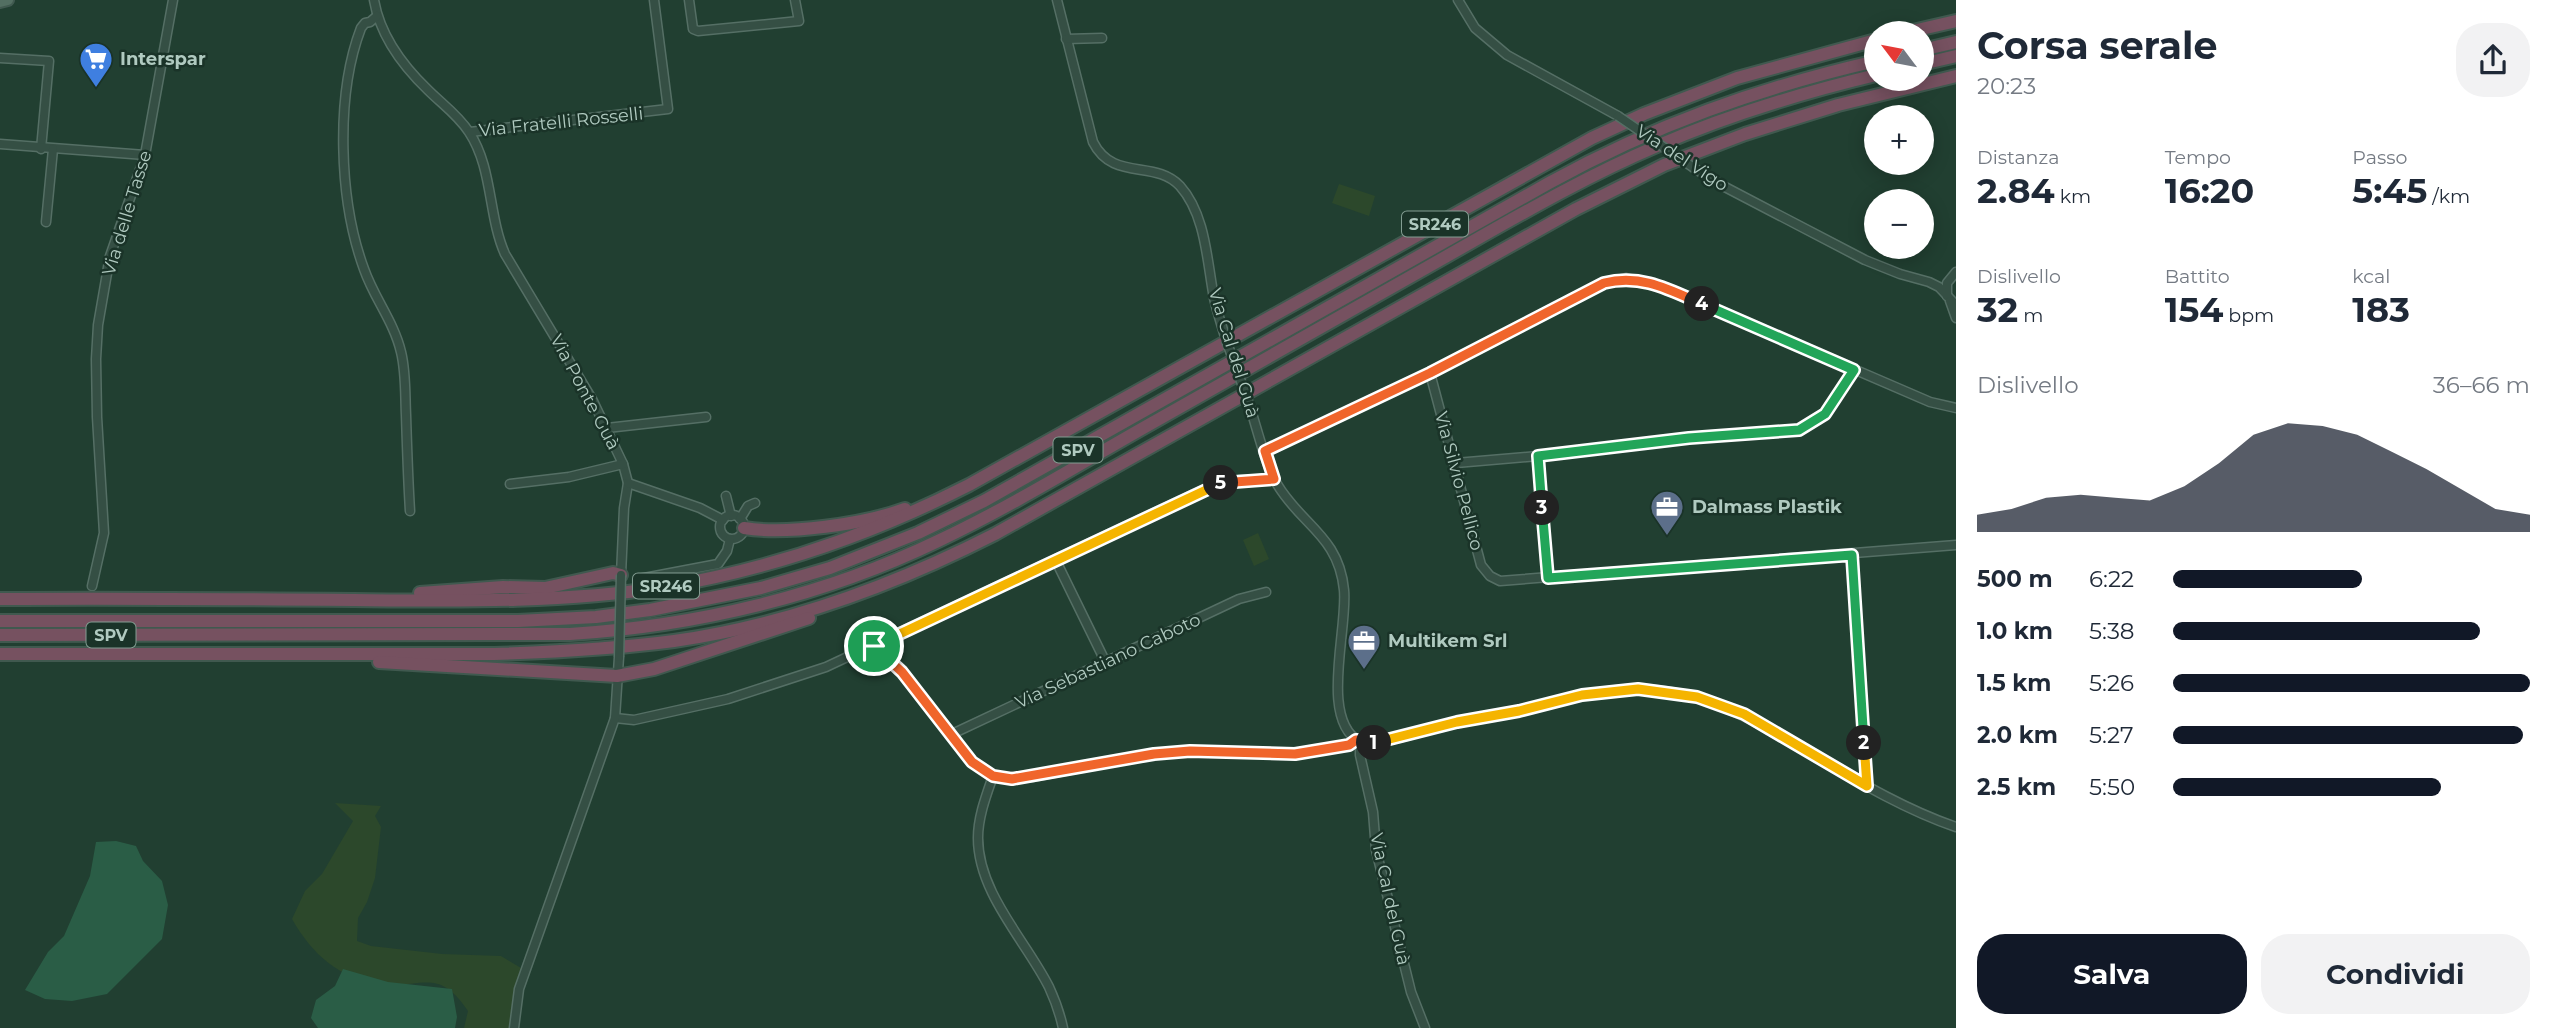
<!DOCTYPE html>
<html lang="it">
<head>
<meta charset="utf-8">
<style>
	body { margin:0; font-family:Montserrat,sans-serif; background:#f2f2f3; color:#1f2937; height:100vh; display:flex; flex-direction:column; font-size:26px; white-space:nowrap }
	* { box-sizing:border-box; margin:0 }
	p { font-size:23px; color:#747a83 }
	.icon { flex:none; width:38px; height:38px; fill:none; stroke:currentColor; stroke-width:2; stroke-linecap:round; stroke-linejoin:round }
	.map { position:relative; flex:1; overflow:hidden }
	.side { display:flex; flex-direction:column; background:#fff; width:595px }
	.side>* { flex:none }
	.needle { width:46px; rotate:302deg }
	.fabs { position:absolute; left:1864px; top:21px; display:grid; gap:14px }
	.fabs a { display:grid; place-items:center; width:70px; height:70px; border-radius:50%; background:#fff; box-shadow:0 4px 18px #0003; font-size:35px }
	.pin { position:absolute; display:grid; place-items:center; width:60px; height:60px; color:#fff; margin:-30px; border:4px solid #fff; border-radius:50%; box-shadow:0 2px 7px #0007 }
	.km { position:absolute; width:35px; height:35px; margin:-18px; border-radius:50%; background:#222; color:#fff; font-size:19px; line-height:35px; text-align:center }
	.round { display:grid; place-items:center; flex:none; width:74px; height:74px; border-radius:28px; background:#f2f2f3 }
	.overview { display:flex; align-items:center; justify-content:space-between; height:119px; padding:0 21px }
	h1 { font-size:38px; font-weight:700; line-height:52px }
	.stats { display:grid; grid-template-columns:repeat(3,1fr); gap:10px; height:119px; padding:7px 21px }
	.stats div { display:grid; align-content:center }
	.stats b { font-size:35px; font-weight:700 }
	.stats small { font-size:19px; font-weight:400 }
	.stats p { font-size:19px }
	.chart { height:196px; padding:14px 21px }
	.chart p { display:flex; justify-content:space-between }
	.chart svg { width:100%; height:126px; margin-top:7px; fill:#111827; opacity:.7 }
	.action { display:flex; gap:14px; margin-top:auto; padding:14px 21px }
	.action a { flex:1; height:80px; border-radius:28px; background:#111827; color:#fff; font-size:28px; font-weight:700; line-height:80px; text-align:center }
	.action a+a { background:#f2f2f3; color:#1f2937 }
	ul { padding:0 21px; list-style:none; font-size:23px }
	li { display:grid; grid-template-columns:112px 84px 1fr; align-items:center; height:52px }
	li i { height:18px; border-radius:9px; background:#111827 }
	main { display:flex; flex:1; min-height:0 }
	.map>svg:first-child { display:block }
	.green { fill:#2c482b }
	.water { fill:#2a5d46 }
	.lines { fill:none; stroke-linecap:round; stroke-linejoin:round }
	.minor-casing { stroke:#556f65; stroke-width:11 }
	.major-casing { stroke:#415a50; stroke-width:14 }
	.highway-casing { stroke:#40594f; stroke-width:16 }
	.minor { stroke:#354f44; stroke-width:8 }
	.major { stroke:#536f62; stroke-width:10 }
	.highway { stroke:#765160; stroke-width:12 }
	.minor-bridge-casing { stroke:#556f65; stroke-width:11; stroke-linecap:butt }
	.minor-bridge { stroke:#354f44; stroke-width:8 }
	.split-1-casing { stroke:#fff; stroke-width:14 }
	.split-2-casing { stroke:#fff; stroke-width:14 }
	.split-3-casing { stroke:#fff; stroke-width:14 }
	.split-4-casing { stroke:#fff; stroke-width:14 }
	.split-5-casing { stroke:#fff; stroke-width:14 }
	.split-6-casing { stroke:#fff; stroke-width:14 }
	.split-1 { stroke:#f0652b; stroke-width:9 }
	.split-2 { stroke:#f5b400; stroke-width:9 }
	.split-3 { stroke:#22a559; stroke-width:9 }
	.split-4 { stroke:#22a559; stroke-width:9 }
	.split-5 { stroke:#f0652b; stroke-width:9 }
	.split-6 { stroke:#f5b400; stroke-width:9 }
	.labels { text-anchor:middle; dominant-baseline:central; stroke-width:5; stroke-linejoin:round; paint-order:stroke }
	.shield { fill:#1a3328; stroke:#839d92; stroke-width:2 }
	.shield-label { font-size:16px; font-weight:bold; fill:#b0cac0 }
	.poi-label { font-size:18px; font-weight:bold; fill:#b0cac0; stroke:#1a3328; text-anchor:start }
	.street-label { font-size:18px; fill:#b0cac0; stroke:#1a3328 }
</style>
</head>
<body>
<main>
<div class="map">
<svg width="1956" height="1028" viewBox="0 0 1956 1028">
	<rect width="100%" height="100%" fill="#213f31"/>
	<!-- green -->
	<g class="green">
		<polygon points="1339,184 1375,196 1369,216 1332,203"/>
		<polygon points="1258,533 1269,559 1254,566 1243,540"/>
		<path d="M335 803 381 806 375 816 381 827 375 878 367 902 358 918 357 941 371 946 442 954 501 956 521 968 511 1028H464L468 1011C438 966 422 989 381 984 339 979 312 954 292 919L305 891 322 874 353 821Z"/>
	</g>
	<!-- water -->
	<g class="water">
		<polygon points="116,841 136,846 143,861 162,881 168,905 162,939 107,994 72,1001 45,999 25,990 48,952 64,936 90,876 96,842"/>
		<polygon points="343,969 388,982 452,989 457,1017 455,1028 318,1028 311,1018 316,1000 335,986"/>
	</g>
	<g class="lines">
		<defs>
			<g id="minor">
				<path d="M374 0C380 35 403 66 428 90 442 104 458 115 469 132 493 168 488 216 505 254L592 399 623 464 628 483 624 508 621 575"/>
				<polyline points="689,0 693,29 698,31 799,21 795,0"/>
				<path d="M1057 0 1093 142C1113 182 1155 159 1180 186 1206 215 1207 262 1214 298 1217 312 1222 326 1226 340"/>
				<polyline points="1458,0 1475,28 1507,55 1618,116"/>
				<path d="M377 16 370 22 365 23 361 28C335 96 339 201 364 269 374 298 394 322 401 352 406 372 405 394 406 415 407 447 408 479 410 511"/>
				<polyline points="1066,39 1102,38"/>
				<polyline points="0,58 49,61 41,149"/>
				<polyline points="470,132 668,109 654,0"/>
				<polyline points="0,144 145,155"/>
				<polyline points="1694,168 1725,187 1865,260 1900,274 1929,282 1939,287 1956,305"/>
				<polyline points="46,222 53,149"/>
				<polyline points="1947,296 1947,283 1956,272"/>
				<polyline points="1950,301 1956,318"/>
				<polyline points="1430,373 1481,565 1490,576 1500,581 1956,545"/>
				<path d="M1247 398C1256 423 1264 462 1277 484 1301 525 1339 536 1344 590 1348 629 1319 720 1360 742"/>
				<polyline points="607,428 706,417"/>
				<polyline points="1265,451 1430,373 1604,283 1626,278 1668,289 1930,402 1956,408"/>
				<polyline points="1538,456 1548,578"/>
				<polyline points="1456,463 1538,456 1689,438 1799,430 1825,414 1854,370"/>
				<polyline points="628,483 700,508 723,520"/>
				<polyline points="510,484 569,477 623,464"/>
				<polyline points="726,496 731,516"/>
				<circle cx="732" cy="527" r="12"/>
				<polyline points="740,519 748,506 755,503"/>
				<polyline points="1852,555 1867,786"/>
				<polyline points="1056,561 1106,663"/>
				<polyline points="639,579 718,564 727,551 730,539"/>
				<polyline points="92,586 104,533 97,417 96,359 98,325 110,256 145,155 173,0"/>
				<polyline points="874,646 902,672 972,762 993,776 1012,779 1032,777 1154,754 1190,751 1295,754 1349,745 1356,740"/>
				<polyline points="615,718 634,720 728,699 826,667 1209,487 1239,480 1274,479"/>
				<polyline points="952,734 1239,599 1266,592"/>
				<path d="M1360 742C1391 744 1423 730 1453 723 1476 717 1499 716 1521 711 1560 702 1597 689 1636 689 1705 689 1757 722 1813 755 1859 782 1906 810 1956 827"/>
				<polyline points="1360,742 1360,755 1373,812 1376,850 1411,992 1425,1028"/>
				<path d="M993 776C986 796 978 817 978 838 978 893 1026 941 1049 987 1055 1000 1060 1014 1063 1028"/>
				<polyline points="514,1028 519,989 615,718 619,657"/>
			</g>
			<polyline id="major" points="0,2 8,0"/>
			<g id="highway">
				<polyline points="1904,33 1956,21"/>
				<polyline points="1922,50 1956,42"/>
				<polyline points="1922,64 1956,56"/>
				<path d="M744 528C787 535 864 524 905 509"/>
				<polyline points="420,593 503,587 545,588 613,573 621,575"/>
				<path d="M0 599C118 598 236 599 354 600 457 601 562 603 665 587 771 569 873 534 969 485L1592 138 1644 114 1737 78 1876 40"/>
				<path d="M0 621H518L596 617 650 610 761 588 830 568 918 533 984 501 1549 183C1654 125 1759 88 1876 61"/>
				<path d="M0 635 570 634C696 626 824 596 938 541 1012 506 1081 463 1152 423 1250 367 1348 311 1447 256 1516 217 1584 177 1657 146 1728 115 1801 93 1876 75"/>
				<path d="M0 654H494C555 652 614 649 674 641 786 625 895 585 995 534L1576 209 1664 165 1745 134 1838 105 1956 76"/>
				<polyline points="379,662 617,676 654,669 809,618"/>
			</g>
		</defs>
		<!-- minor casing -->
		<use href="#minor" class="minor-casing"/>
		<!-- major casing -->
		<use href="#major" class="major-casing"/>
		<!-- highway casing -->
		<use href="#highway" class="highway-casing"/>
		<!-- minor -->
		<use href="#minor" class="minor"/>
		<!-- major -->
		<use href="#major" class="major"/>
		<!-- highway -->
		<use href="#highway" class="highway"/>
		<defs>
			<g id="minor-bridge">
				<polyline points="1618,116 1694,168"/>
				<polyline points="1226,340 1247,398"/>
				<polyline points="619,657 621,575"/>
			</g>
		</defs>
		<!-- minor-bridge casing -->
		<use href="#minor-bridge" class="minor-bridge-casing"/>
		<!-- minor-bridge -->
		<use href="#minor-bridge" class="minor-bridge"/>
	</g>
	<g class="lines">
		<defs>
			<polyline id="split-1" points="874,646 902,672 972,762 993,776 1012,779 1154,754 1190,751 1295,754 1349,745 1356,740 1374,743"/>
			<polyline id="split-2" points="1374,743 1457,722 1519,711 1582,695 1638,689 1697,697 1744,714 1867,786 1864,743"/>
			<polyline id="split-3" points="1542,508 1548,578 1852,555 1864,743"/>
			<polyline id="split-4" points="1542,508 1538,456 1689,438 1799,430 1825,414 1854,370 1702,304"/>
			<path id="split-5" d="M1221 483 1274 479 1265 451 1430 373 1604 283C1641 274 1668 289 1702 304"/>
			<polyline id="split-6" points="874,646 1221,483"/>
		</defs>
		<!-- split-1 casing -->
		<use href="#split-1" class="split-1-casing"/>
		<!-- split-2 casing -->
		<use href="#split-2" class="split-2-casing"/>
		<!-- split-3 casing -->
		<use href="#split-3" class="split-3-casing"/>
		<!-- split-4 casing -->
		<use href="#split-4" class="split-4-casing"/>
		<!-- split-5 casing -->
		<use href="#split-5" class="split-5-casing"/>
		<!-- split-6 casing -->
		<use href="#split-6" class="split-6-casing"/>
		<!-- split-1 -->
		<use href="#split-1" class="split-1"/>
		<!-- split-2 -->
		<use href="#split-2" class="split-2"/>
		<!-- split-3 -->
		<use href="#split-3" class="split-3"/>
		<!-- split-4 -->
		<use href="#split-4" class="split-4"/>
		<!-- split-5 -->
		<use href="#split-5" class="split-5"/>
		<!-- split-6 -->
		<use href="#split-6" class="split-6"/>
	</g>
	<!-- icons -->
	<defs>
		<symbol id="supermarket-pin" viewBox="-11 -11 22 30"><path d="M0 17L-7.5 6A9.5 9.5 0 1 1 7.5 6Z" fill="#3f7fe0" stroke="#1a3328"/><path d="M-6-5.5h2.5l.6 2H6L4.5 2H-2.5L-4.4-4H-6ZM-1.5 3.2a1.3 1.3 0 1 0 .1 0ZM3 3.2a1.3 1.3 0 1 0 .1 0Z" fill="#fff"/></symbol>
		<symbol id="office-pin" viewBox="-11 -11 22 30"><path d="M0 17L-7.5 6A9.5 9.5 0 1 1 7.5 6Z" fill="#5c6f8a" stroke="#1a3328"/><path d="M-6-3h4V-5.5h4V-3h4V5H-6ZM-1-4.5V-3h2v-1.5ZM-6 0V1H6V0Z" fill="#fff"/></symbol>
	</defs>
	<g fill-rule="evenodd">
		<use href="#supermarket-pin" x="77" y="40" width="38" height="52"/>
		<use href="#office-pin" x="1648" y="488" width="38" height="52"/>
		<use href="#office-pin" x="1345" y="622" width="38" height="52"/>
	</g>
	<g class="labels">
		<!-- shield labels -->
		<g class="shield">
			<rect x="1402" y="211.5" width="66" height="25" rx="5"/>
			<rect x="1053.5" y="437.5" width="49" height="25" rx="5"/>
			<rect x="633" y="573.5" width="66" height="25" rx="5"/>
			<rect x="86.5" y="622.5" width="49" height="25" rx="5"/>
		</g>
		<g class="shield-label">
			<text x="1435" y="224">SR246</text>
			<text x="1078" y="450">SPV</text>
			<text x="666" y="586">SR246</text>
			<text x="111" y="635">SPV</text>
		</g>
		<!-- poi labels -->
		<g class="poi-label">
			<text x="120" y="59">Interspar</text>
			<text x="1692" y="507">Dalmass Plastik</text>
			<text x="1388" y="641">Multikem Srl</text>
		</g>
		<!-- street labels -->
		<g class="street-label">
			<text transform="translate(561 122) rotate(-6)">Via Fratelli Rosselli</text>
			<text transform="translate(1682 158) rotate(33)">Via del Vigo</text>
			<text transform="translate(127 213) rotate(-73)">Via delle Tasse</text>
			<text transform="translate(1234 353) rotate(73)">Via Cal del Guà</text>
			<text transform="translate(585 392) rotate(62)">Via Ponte Guà</text>
			<text transform="translate(1459 481) rotate(75)">Via Silvio Pellico</text>
			<text transform="translate(1108 661) rotate(-25)">Via Sebastiano Caboto</text>
			<text transform="translate(1390 899) rotate(78)">Via Cal del Guà</text>
		</g>
	</g>
</svg>
<div class="fabs">
<a><svg class="needle" viewBox="-14 -14 28 28"><path d="M0-13l5 13h-10z" fill="#e53935"/><path d="M0 13l5-13h-10z" fill="#747a83"/></svg></a>
<a>+</a>
<a>−</a>
</div>
<div class="pin" style="left:874px;top:646px;background:#1e9e55"><svg class="icon" aria-label="arrive" viewBox="0 0 24 24"><path d="M6 21V4h12l-3 4 3 4H6"/></svg></div>
<b class="km" style="left:1374px;top:743px">1</b>
<b class="km" style="left:1864px;top:743px">2</b>
<b class="km" style="left:1542px;top:508px">3</b>
<b class="km" style="left:1702px;top:304px">4</b>
<b class="km" style="left:1221px;top:483px">5</b>
</div>
<section class="side">
<div class="overview"><div><h1>Corsa serale</h1><p>20:23</p></div><a class="round"><svg class="icon" aria-label="share" viewBox="0 0 24 24"><path d="M12 15V3M7 8l5-5 5 5M5 13v7h14v-7"/></svg></a></div>
<div class="stats">
<div><p>Distanza</p><b>2.84<small> km</small></b></div>
<div><p>Tempo</p><b>16:20</b></div>
<div><p>Passo</p><b>5:45<small> /km</small></b></div>
</div>
<div class="stats">
<div><p>Dislivello</p><b>32<small> m</small></b></div>
<div><p>Battito</p><b>154<small> bpm</small></b></div>
<div><p>kcal</p><b>183</b></div>
</div>
<div class="chart"><p><span>Dislivello</span>36–66 m</p>
<svg viewBox="0 0 160 44" preserveAspectRatio="none"><path d="M0 44V38L10 36L20 32L30 31L40 32L50 33L60 28L70 20L80 10L90 6L100 7L110 10L120 16L130 22L140 29L150 36L160 38V44z"/></svg>
</div>
<ul>
<li><b>500 m</b>6:22<i style="width:53%"></i></li>
<li><b>1.0 km</b>5:38<i style="width:86%"></i></li>
<li><b>1.5 km</b>5:26<i style="width:100%"></i></li>
<li><b>2.0 km</b>5:27<i style="width:98%"></i></li>
<li><b>2.5 km</b>5:50<i style="width:75%"></i></li>
</ul>
<div class="action"><a>Salva</a><a>Condividi</a></div>
</section>
</main>
</body>
</html>
